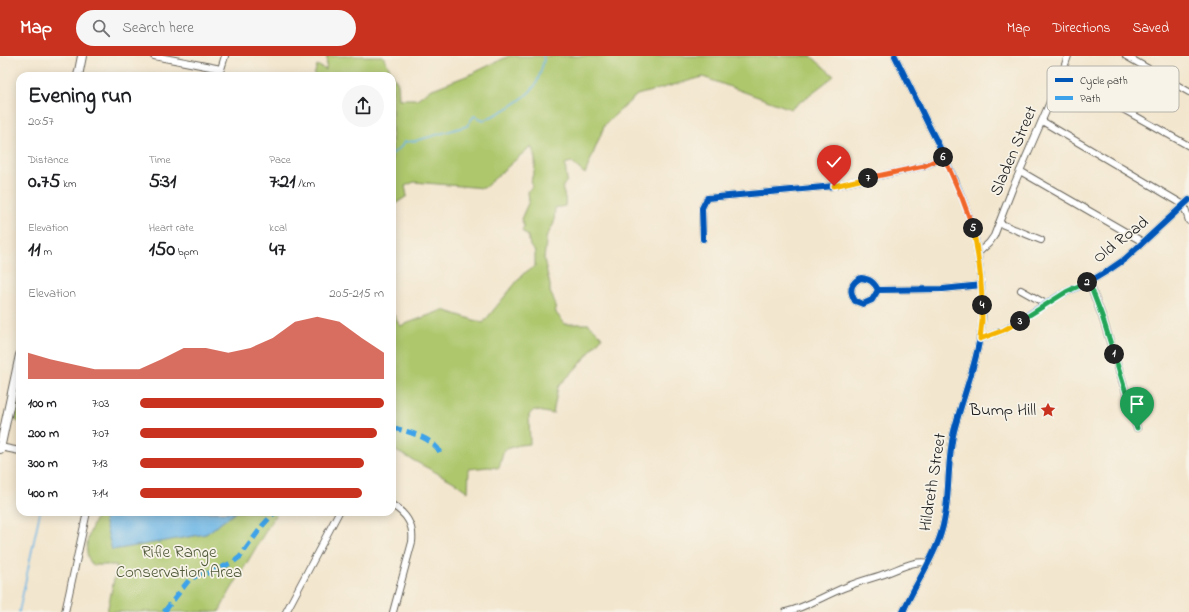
<!DOCTYPE html>
<html lang="en">
<head>
<meta charset="utf-8">
<style>
	body { margin:0; font-family:"Indie Flower",sans-serif; background:#f6f6f6; color:#202124; height:100vh; display:flex; flex-direction:column; font-size:15px; white-space:nowrap }
	* { box-sizing:border-box; margin:0 }
	p { font-size:13px; color:#757577 }
	.icon { flex:none; width:22px; height:22px; fill:none; stroke:currentColor; stroke-width:2; stroke-linecap:round; stroke-linejoin:round }
	.map { position:relative; flex:1; overflow:hidden }
	.panel { position:absolute; left:16px; top:16px; width:380px; height:444px; display:flex; flex-direction:column; background:#fff; border-radius:12px; box-shadow:0 2px 10px #0003 }
	.panel>* { flex:none }
	.pin { position:absolute; display:grid; place-items:center; width:34px; height:34px; color:#fff; margin:-41px -17px; border-radius:50% 50% 50% 0; rotate:-45deg; box-shadow:0 0 4px #0007 }
	.pin .icon { rotate:45deg }
	.km { position:absolute; width:20px; height:20px; margin:-10px; border-radius:50%; background:#222; color:#fff; font-size:11px; line-height:20px; text-align:center }
	.round { display:grid; place-items:center; flex:none; width:42px; height:42px; border-radius:21px; background:#f6f6f6 }
	.head { display:flex; align-items:center; justify-content:space-between; height:68px; padding:0 12px }
	h1 { font-size:22px; font-weight:800; line-height:30px }
	.figures { display:grid; grid-template-columns:repeat(3,1fr); gap:6px; height:68px; padding:4px 12px }
	.figures div { display:grid; align-content:center }
	.figures b { font-size:20px; font-weight:800 }
	.figures small { font-size:11px; font-weight:400 }
	.figures p { font-size:11px }
	.chart { height:112px; padding:8px 12px }
	.chart p { display:flex; justify-content:space-between }
	.chart svg { width:100%; height:72px; margin-top:4px; fill:#c8321e; opacity:.7 }
	ul { padding:0 12px; list-style:none; font-size:13px }
	li { display:grid; grid-template-columns:64px 48px 1fr; align-items:center; height:30px }
	li i { height:10px; border-radius:5px; background:#c8321e }
	header { display:flex; align-items:center; gap:24px; box-sizing:border-box; height:56px; padding:0 20px; background:#c8321e; color:#fff }
	header strong { font-size:19px }
	nav { display:flex; gap:22px; margin-inline-start:auto; font-size:14px }
	.search { width:280px; height:36px; background:#f6f6f6; display:flex; align-items:center; gap:10px; box-sizing:border-box; padding:0 14px; border-radius:22px; color:#757577; font-size:15px }
	.map>svg:first-child { display:block }
	.green { fill:#aec76d; stroke:#657244 }
	.water { fill:#6eb7e6; stroke:#456a81 }
	.lines { fill:none; stroke-linecap:round; stroke-linejoin:round }
	.stream { stroke:#6eb7e6; stroke-width:1.5 }
	.minor-casing { stroke:#67635a; stroke-width:8 }
	.major-casing { stroke:#67635a; stroke-width:10 }
	.minor { stroke:#fff; stroke-width:6 }
	.major { stroke:#fff; stroke-width:8 }
	.quiet { stroke:#3da2ea; stroke-width:5; stroke-dasharray:10 5; stroke-linecap:butt }
	.cycleway-casing { stroke:#f7f3e8; stroke-width:8 }
	.cycleway { stroke:#0057b8; stroke-width:6 }
	.split-1-casing { stroke:#fff; stroke-width:8 }
	.split-2-casing { stroke:#fff; stroke-width:8 }
	.split-3-casing { stroke:#fff; stroke-width:8 }
	.split-4-casing { stroke:#fff; stroke-width:8 }
	.split-5-casing { stroke:#fff; stroke-width:8 }
	.split-6-casing { stroke:#fff; stroke-width:8 }
	.split-7-casing { stroke:#fff; stroke-width:8 }
	.split-8-casing { stroke:#fff; stroke-width:8 }
	.split-1 { stroke:#22a559; stroke-width:5 }
	.split-2 { stroke:#22a559; stroke-width:5 }
	.split-3 { stroke:#22a559; stroke-width:5 }
	.split-4 { stroke:#f5b400; stroke-width:5 }
	.split-5 { stroke:#f5b400; stroke-width:5 }
	.split-6 { stroke:#f0652b; stroke-width:5 }
	.split-7 { stroke:#f0652b; stroke-width:5 }
	.split-8 { stroke:#f5b400; stroke-width:5 }
	.labels { text-anchor:middle; dominant-baseline:central; stroke-width:3.5; stroke-linejoin:round; paint-order:stroke }
	.street-label { font-size:17px; fill:#1c1c1c; stroke:#f7f3e8 }
	.poi-label { font-size:17px; fill:#1c1c1c; stroke:#f7f3e8; text-anchor:end }
	.park-label { font-size:17px; fill:#4f5838; stroke:#f7f3e8 }
	.key { fill:#f7f3e8; stroke:#b5b2ab; stroke-width:1 }
	.key-label { font-size:11px; fill:#1c1c1c }
</style>
</head>
<body>
<header>
<strong>Map</strong>
<div class="search"><svg class="icon" aria-label="search" viewBox="0 0 24 24"><circle cx="10" cy="10" r="6"/><path d="M15 15l6 6"/></svg>Search here</div>
<nav><a>Map</a><a>Directions</a><a>Saved</a></nav>
</header>
<div class="map">
<svg width="1189" height="556" viewBox="0 0 1189 556">
	<rect width="100%" height="100%" fill="#f7f3e8"/>
	<filter id="ink" filterUnits="userSpaceOnUse"><feTurbulence type="fractalNoise" baseFrequency=".025" numOctaves="2"/><feDisplacementMap in="SourceGraphic" scale="8" xChannelSelector="R" yChannelSelector="G"/><feConvolveMatrix kernelMatrix="1 2 1 2 8 2 1 2 1" color-interpolation-filters="sRGB"/></filter>
	<filter id="wash" filterUnits="userSpaceOnUse"><feTurbulence type="fractalNoise" baseFrequency=".012" numOctaves="4" result="noise"/><feDisplacementMap in="SourceGraphic" scale="16" xChannelSelector="R" yChannelSelector="G"/><feGaussianBlur stdDeviation="0.9" result="paint"/><feColorMatrix in="noise" values="0 0 0 0 0 0 0 0 0 0 0 0 0 0 0 0 0 1.4 0 .05"/><feComposite in="paint" operator="in"/></filter>
	<g filter="url(#wash)">
		<rect width="100%" height="100%" fill="#f3e6ce"/>
		<!-- green -->
		<g class="green">
			<path d="M327 0H383L398 28 399 43H417L430 34 469 19 509 0H811L834 20 791 53 703 21 637 39 605 68 585 118 571 106 565 108 567 125C559 133 564 134 565 142 566 145 565 147 565 150L555 152 554 167 546 182V186L544 203 550 229V236L554 244 556 257 565 268H589L602 281 581 307 558 331 553 358 534 354 529 359 530 388 519 389 504 394 499 412 488 411 469 413 468 436 454 426 392 393 395 375H392V256L400 270 443 254 483 267 523 218 535 210V196L530 190 528 180 522 175 524 170 521 163 529 145 528 136 532 130C530 121 534 119 535 110 536 104 534 96 531 90L484 132 414 126 405 130 407 140 392 150V20H314L317 9 326 14Z"/>
			<polygon points="20,326 20,368 15,363"/>
			<path d="M97 456H277L229 537 219 556H107L117 509H93C83 500 87 482 92 471 94 465 97 462 97 456Z"/>
		</g>
		<!-- water -->
		<polygon class="water" points="102,456 236,456 206,478 112,494"/>
		<g class="lines">
			<!-- stream -->
			<g class="stream">
				<path d="M392 98 401 91 404 86 415 85 467 70 474 60 484 64C499 58 524 44 534 31 539 25 541 12 544 4L543 0"/>
				<polyline points="19,556 40,456"/>
			</g>
		</g>
	</g>
	<g filter="url(#ink)">
		<g class="lines">
			<defs>
				<g id="minor">
					<polyline points="154,0 221,13 225,0"/>
					<path d="M895 0C906 23 917 45 928 68 945 101 962 135 972 171 978 188 979 207 981 225 982 238 984 253 982 267 978 305 963 339 954 375 946 409 951 444 941 477 933 505 914 529 903 556"/>
					<polyline points="1126,0 1189,36"/>
					<polyline points="1062,19 1189,90"/>
					<polyline points="1042,65 1184,149 1189,165"/>
					<polyline points="1020,115 1143,186"/>
					<polyline points="999,167 1041,184"/>
					<polyline points="703,183 702,152 707,142 834,130 924,110 944,101"/>
					<polyline points="978,197 989,187 994,180 1013,131 1060,23 1068,0"/>
					<polyline points="1089,226 1102,260 1137,372"/>
					<path d="M878 234C874 226 870 223 861 222 850 227 849 235 855 245L863 248 872 244 878 234 943 233 982 229"/>
					<polyline points="1021,234 1046,248"/>
					<polyline points="980,283 1004,274 1060,239 1089,226 1109,214 1125,203 1189,144"/>
					<polyline points="0,391 20,395"/>
					<path d="M392 449C407 458 414 469 412 486L393 556"/>
					<polyline points="65,556 87,456"/>
					<polyline points="286,556 339,456"/>
					<path d="M786 556C807 551 825 539 846 531 859 525 874 522 887 517 901 512 914 504 929 507"/>
				</g>
				<g id="major">
					<polyline points="78,20 82,0"/>
					<polyline points="0,393 20,299"/>
				</g>
			</defs>
			<!-- minor casing -->
			<use href="#minor" class="minor-casing"/>
			<!-- major casing -->
			<use href="#major" class="major-casing"/>
			<!-- minor -->
			<use href="#minor" class="minor"/>
			<!-- major -->
			<use href="#major" class="major"/>
			<!-- quiet -->
			<g class="quiet">
				<path d="M392 372C405 374 436 383 440 397"/>
				<polyline points="164,556 189,524 200,518 210,517 233,506 240,501 263,469 275,456"/>
			</g>
			<defs>
				<g id="cycleway">
					<path d="M895 0C906 23 917 45 928 68 945 101 962 135 972 171 978 188 979 207 981 225 982 238 984 253 982 267 978 305 963 339 954 375 946 409 951 444 941 477 933 505 914 529 903 556"/>
					<polyline points="703,183 702,152 707,142 834,130 924,110 944,101"/>
					<path d="M878 234C874 226 870 223 861 222 850 227 849 235 855 245L863 248 872 244 878 234 943 233 982 229"/>
					<polyline points="980,283 1004,274 1060,239 1089,226 1109,214 1125,203 1189,144"/>
				</g>
			</defs>
			<!-- cycleway casing -->
			<use href="#cycleway" class="cycleway-casing"/>
			<!-- cycleway -->
			<use href="#cycleway" class="cycleway"/>
		</g>
	</g>
	<g class="lines" filter="url(#ink)">
		<defs>
			<polyline id="split-1" points="1114,298 1137,372"/>
			<polyline id="split-2" points="1087,226 1089,226 1102,260 1114,298"/>
			<polyline id="split-3" points="1020,265 1066,236 1087,226"/>
			<polyline id="split-4" points="982,249 982,265 980,283 1004,274 1020,265"/>
			<path id="split-5" d="M973 172C978 197 982 223 982 249"/>
			<polyline id="split-6" points="943,101 944,101 962,142 973,172"/>
			<polyline id="split-7" points="868,122 924,110 943,101"/>
			<polyline id="split-8" points="834,130 868,122"/>
		</defs>
		<!-- split-1 casing -->
		<use href="#split-1" class="split-1-casing"/>
		<!-- split-2 casing -->
		<use href="#split-2" class="split-2-casing"/>
		<!-- split-3 casing -->
		<use href="#split-3" class="split-3-casing"/>
		<!-- split-4 casing -->
		<use href="#split-4" class="split-4-casing"/>
		<!-- split-5 casing -->
		<use href="#split-5" class="split-5-casing"/>
		<!-- split-6 casing -->
		<use href="#split-6" class="split-6-casing"/>
		<!-- split-7 casing -->
		<use href="#split-7" class="split-7-casing"/>
		<!-- split-8 casing -->
		<use href="#split-8" class="split-8-casing"/>
		<!-- split-1 -->
		<use href="#split-1" class="split-1"/>
		<!-- split-2 -->
		<use href="#split-2" class="split-2"/>
		<!-- split-3 -->
		<use href="#split-3" class="split-3"/>
		<!-- split-4 -->
		<use href="#split-4" class="split-4"/>
		<!-- split-5 -->
		<use href="#split-5" class="split-5"/>
		<!-- split-6 -->
		<use href="#split-6" class="split-6"/>
		<!-- split-7 -->
		<use href="#split-7" class="split-7"/>
		<!-- split-8 -->
		<use href="#split-8" class="split-8"/>
	</g>
	<!-- icons -->
	<defs>
		<symbol id="sight-bare" viewBox="-9 -9 18 18"><path d="M0-6L1.8-2.2L6-1.7L2.9 1.2L3.7 5.4L0 3.3L-3.7 5.4L-2.9 1.2L-6-1.7L-1.8-2.2Z" fill="#c8321e" stroke="#f7f3e8" stroke-width="2.5" paint-order="stroke"/></symbol>
	</defs>
	<g fill-rule="evenodd">
		<use href="#sight-bare" x="1037" y="343" width="22" height="22"/>
	</g>
	<g class="labels">
		<!-- street labels -->
		<g class="street-label">
			<text transform="translate(1014 95) rotate(-67)">Sladen Street</text>
			<text transform="translate(1121 184) rotate(-38)">Old Road</text>
			<text transform="translate(933 426) rotate(-81)">Hildreth Street</text>
		</g>
		<!-- poi labels -->
		<g class="poi-label">
			<text x="1036" y="354">Bump Hill</text>
		</g>
		<!-- park labels -->
		<g class="park-label">
			<text x="179" y="496">Rifle Range<tspan x="179" dy="20">Conservation Area</tspan></text>
		</g>
	</g>
	<!-- legend -->
	<rect x="1047" y="10" width="132" height="46" rx="6" class="key"/>
	<rect x="1055" y="22" width="18" height="4" fill="#0057b8"/>
	<rect x="1055" y="40" width="18" height="4" fill="#3da2ea"/>
	<g class="key-label">
		<text x="1080" y="28">Cycle path</text>
		<text x="1080" y="46">Path</text>
	</g>
</svg>
<div class="pin" style="left:1137px;top:372px;background:#1e9e55"><svg class="icon" aria-label="arrive" viewBox="0 0 24 24"><path d="M6 21V4h12l-3 4 3 4H6"/></svg></div>
<div class="pin" style="left:834px;top:130px;background:#d93025"><svg class="icon" aria-label="check" viewBox="0 0 24 24"><path d="M5 12l5 5 9-10"/></svg></div>
<b class="km" style="left:1114px;top:298px">1</b>
<b class="km" style="left:1087px;top:226px">2</b>
<b class="km" style="left:1020px;top:265px">3</b>
<b class="km" style="left:982px;top:249px">4</b>
<b class="km" style="left:973px;top:172px">5</b>
<b class="km" style="left:943px;top:101px">6</b>
<b class="km" style="left:868px;top:122px">7</b>
<section class="panel">
<div class="head"><div><h1>Evening run</h1><p>20:57</p></div><a class="round"><svg class="icon" aria-label="share" viewBox="0 0 24 24"><path d="M12 15V3M7 8l5-5 5 5M5 13v7h14v-7"/></svg></a></div>
<div class="figures">
<div><p>Distance</p><b>0.75<small> km</small></b></div>
<div><p>Time</p><b>5:31</b></div>
<div><p>Pace</p><b>7:21<small> /km</small></b></div>
</div>
<div class="figures">
<div><p>Elevation</p><b>11<small> m</small></b></div>
<div><p>Heart rate</p><b>150<small> bpm</small></b></div>
<div><p>kcal</p><b>47</b></div>
</div>
<div class="chart"><p><span>Elevation</span>205–215 m</p>
<svg viewBox="0 0 160 44" preserveAspectRatio="none"><path d="M0 44V28L10 32L20 35L30 38L40 38L50 38L60 32L70 25L80 25L90 28L100 25L110 19L120 9L130 6L140 9L150 19L160 28V44z"/></svg>
</div>
<ul>
<li><b>100 m</b>7:03<i style="width:100%"></i></li>
<li><b>200 m</b>7:07<i style="width:97%"></i></li>
<li><b>300 m</b>7:13<i style="width:92%"></i></li>
<li><b>400 m</b>7:14<i style="width:91%"></i></li>
</ul>
</section>
</div>
</body>
</html>
